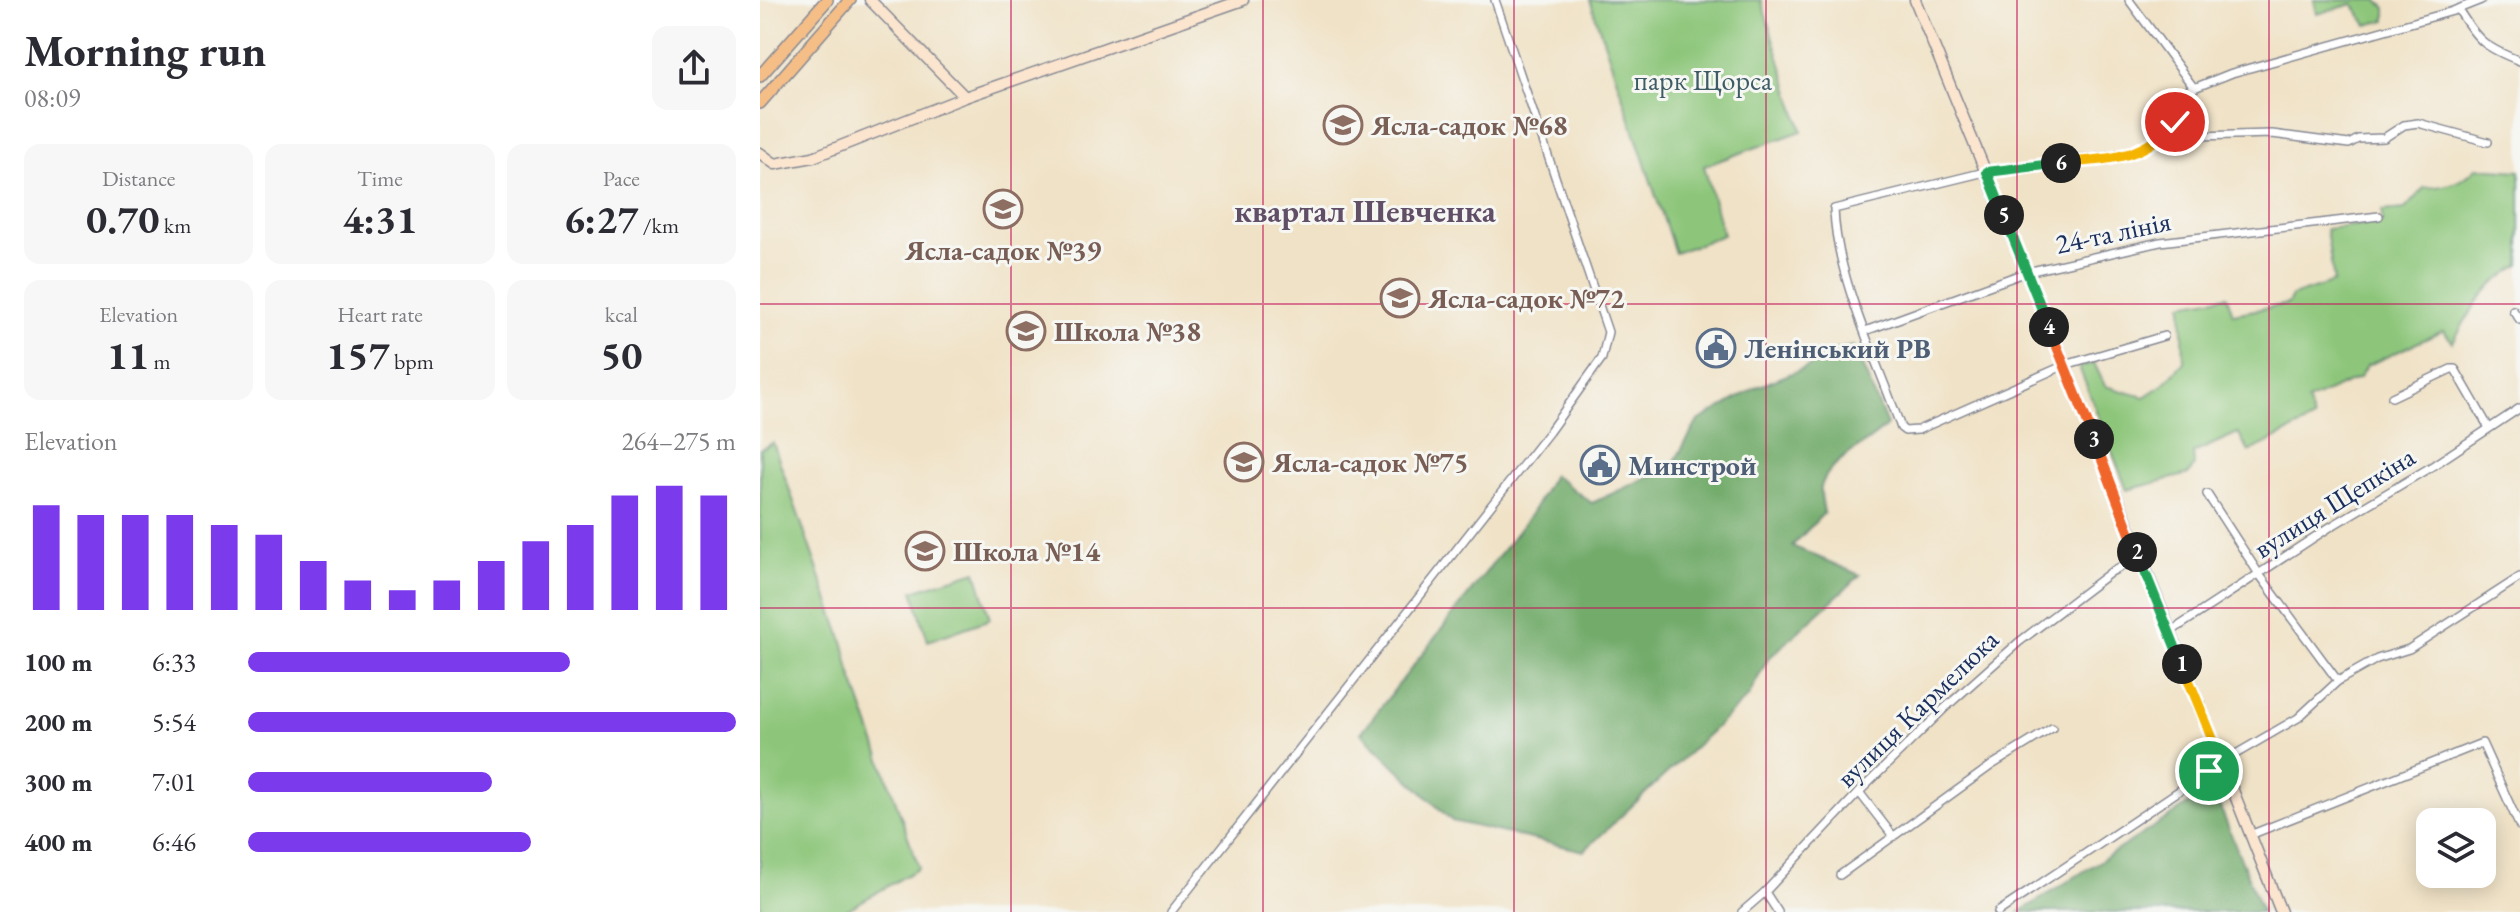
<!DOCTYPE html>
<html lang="en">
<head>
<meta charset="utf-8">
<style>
	body { margin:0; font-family:"EB Garamond",serif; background:#f7f7f7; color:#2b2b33; height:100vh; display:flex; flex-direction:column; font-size:30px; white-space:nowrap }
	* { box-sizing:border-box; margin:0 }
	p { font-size:26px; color:#7c7c81 }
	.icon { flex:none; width:44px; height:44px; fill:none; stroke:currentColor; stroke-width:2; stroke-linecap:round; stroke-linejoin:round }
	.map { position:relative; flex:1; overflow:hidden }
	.side { display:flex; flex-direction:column; background:#fff; width:760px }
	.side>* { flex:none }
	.controls { position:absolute; left:1656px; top:808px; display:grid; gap:16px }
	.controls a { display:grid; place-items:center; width:80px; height:80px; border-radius:16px; background:#fff; box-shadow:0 4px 20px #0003; font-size:40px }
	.pin { position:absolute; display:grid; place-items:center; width:68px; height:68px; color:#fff; margin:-34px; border:4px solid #fff; border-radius:50%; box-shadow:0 2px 8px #0007 }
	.km { position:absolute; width:40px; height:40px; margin:-20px; border-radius:50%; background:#222; color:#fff; font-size:22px; line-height:40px; text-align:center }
	.round { display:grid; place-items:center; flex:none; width:84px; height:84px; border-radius:16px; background:#f7f7f7 }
	.summary { display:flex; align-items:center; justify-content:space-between; height:136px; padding:0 24px }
	h1 { font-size:44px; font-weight:700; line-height:60px }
	.figures { display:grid; grid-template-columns:repeat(3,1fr); gap:12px; height:136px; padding:8px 24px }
	.figures div { display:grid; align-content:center; border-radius:16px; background:#f7f7f7; text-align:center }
	.figures b { font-size:40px; font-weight:700 }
	.figures small { font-size:22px; font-weight:400 }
	.figures p { font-size:22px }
	.chart { height:224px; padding:16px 24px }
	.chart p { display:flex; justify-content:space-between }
	.chart svg { width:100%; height:144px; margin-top:8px; stroke:#7c3aed; stroke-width:6 }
	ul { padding:0 24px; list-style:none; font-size:26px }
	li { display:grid; grid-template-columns:128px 96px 1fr; align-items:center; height:60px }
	li i { height:20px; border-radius:10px; background:#7c3aed }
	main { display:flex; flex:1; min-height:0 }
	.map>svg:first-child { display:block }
	.green { fill:#8dc67a; stroke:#547a6c; stroke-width:2 }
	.forest { fill:#72ab6a; stroke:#466d64; stroke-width:2 }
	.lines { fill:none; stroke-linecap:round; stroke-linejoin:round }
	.street-casing { stroke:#868892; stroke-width:10 }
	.secondary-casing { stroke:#868892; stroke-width:13 }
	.primary-casing { stroke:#868892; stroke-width:14 }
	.street { stroke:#fff; stroke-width:7 }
	.secondary { stroke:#fbe5cf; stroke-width:10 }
	.primary { stroke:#f6be87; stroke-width:11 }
	.split-1-casing { stroke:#fff; stroke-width:16 }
	.split-2-casing { stroke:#fff; stroke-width:16 }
	.split-3-casing { stroke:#fff; stroke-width:16 }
	.split-4-casing { stroke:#fff; stroke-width:16 }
	.split-5-casing { stroke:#fff; stroke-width:16 }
	.split-6-casing { stroke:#fff; stroke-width:16 }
	.split-7-casing { stroke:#fff; stroke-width:16 }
	.split-1 { stroke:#f5b400; stroke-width:10 }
	.split-2 { stroke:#22a559; stroke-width:10 }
	.split-3 { stroke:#f0652b; stroke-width:10 }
	.split-4 { stroke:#f0652b; stroke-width:10 }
	.split-5 { stroke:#22a559; stroke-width:10 }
	.split-6 { stroke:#22a559; stroke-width:10 }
	.split-7 { stroke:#f5b400; stroke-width:10 }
	.grid { fill:none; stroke:#c2185b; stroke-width:2; stroke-opacity:0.55 }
	.labels { text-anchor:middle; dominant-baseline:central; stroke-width:6; stroke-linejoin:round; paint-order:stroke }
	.park-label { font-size:28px; fill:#3d5c66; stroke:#f6f6f2 }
	.education-label { font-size:28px; font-weight:bold; fill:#785e54; stroke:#f6f6f2; text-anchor:start }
	.street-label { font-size:28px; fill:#1b2f5e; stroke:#f6f6f2 }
	.service-label { font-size:28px; font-weight:bold; fill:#4e5e75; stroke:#f6f6f2; text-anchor:start }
	.quarter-label { font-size:32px; font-weight:bold; fill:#614f68; stroke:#f6f6f2 }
</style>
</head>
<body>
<main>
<section class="side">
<div class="summary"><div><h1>Morning run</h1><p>08:09</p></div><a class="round"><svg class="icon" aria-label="share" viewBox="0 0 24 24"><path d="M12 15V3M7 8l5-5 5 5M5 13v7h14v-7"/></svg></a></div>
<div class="figures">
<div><p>Distance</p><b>0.70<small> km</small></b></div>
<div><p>Time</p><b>4:31</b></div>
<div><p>Pace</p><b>6:27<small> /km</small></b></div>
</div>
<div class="figures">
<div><p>Elevation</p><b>11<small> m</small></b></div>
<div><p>Heart rate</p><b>157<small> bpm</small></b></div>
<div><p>kcal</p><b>50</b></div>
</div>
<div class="chart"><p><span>Elevation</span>264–275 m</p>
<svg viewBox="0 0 160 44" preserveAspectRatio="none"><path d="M5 44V12M15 44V15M25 44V15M35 44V15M45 44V18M55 44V21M65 44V29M75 44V35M85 44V38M95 44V35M105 44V29M115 44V23M125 44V18M135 44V9M145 44V6M155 44V9"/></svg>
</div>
<ul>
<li><b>100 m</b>6:33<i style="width:66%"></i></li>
<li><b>200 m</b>5:54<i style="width:100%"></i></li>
<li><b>300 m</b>7:01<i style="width:50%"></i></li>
<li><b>400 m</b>6:46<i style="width:58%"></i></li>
</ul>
</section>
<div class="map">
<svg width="1760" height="912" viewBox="0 0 1760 912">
	<rect width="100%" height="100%" fill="#f6f6f2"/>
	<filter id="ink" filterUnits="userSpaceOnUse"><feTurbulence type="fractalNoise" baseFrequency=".0125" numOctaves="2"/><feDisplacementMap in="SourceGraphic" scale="16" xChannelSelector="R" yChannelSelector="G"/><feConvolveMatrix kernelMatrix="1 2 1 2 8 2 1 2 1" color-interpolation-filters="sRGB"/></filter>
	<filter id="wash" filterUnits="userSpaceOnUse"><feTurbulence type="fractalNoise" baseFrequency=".006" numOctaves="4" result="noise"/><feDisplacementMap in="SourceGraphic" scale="32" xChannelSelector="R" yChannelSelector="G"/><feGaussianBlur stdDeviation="1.8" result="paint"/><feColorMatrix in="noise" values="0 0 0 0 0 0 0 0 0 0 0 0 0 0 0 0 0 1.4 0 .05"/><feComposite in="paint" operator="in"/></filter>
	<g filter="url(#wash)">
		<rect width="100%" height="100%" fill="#f0e2c6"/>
		<!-- green -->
		<g class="green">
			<polygon points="830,0 1001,0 1042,131 944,166 963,235 915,253"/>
			<polygon points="1554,0 1617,0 1626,8 1626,20 1607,25 1593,4 1557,14"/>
			<path d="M1716 168 1760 171V265C1722 288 1714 305 1693 342L1683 331 1606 366 1599 378 1547 401 1554 419 1489 452 1478 433 1433 453 1434 465 1429 474 1367 490 1319 367 1334 363 1345 386 1384 397 1404 384 1424 362 1422 304 1467 296 1473 314 1528 304 1532 296 1574 282 1566 229 1622 222V211L1645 209 1664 188C1684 187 1702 184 1716 168Z"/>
			<polygon points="13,443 84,644 90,671 159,868 83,912 0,912 0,449"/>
			<polygon points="216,571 230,619 168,641 153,591"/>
		</g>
		<!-- forest -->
		<g class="forest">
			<path d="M1094 346 1127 425C1108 446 1069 458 1061 487 1060 494 1063 506 1064 513L1032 546 1100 575 1008 659 988 697 824 851 692 821 601 733 771 514 793 475 832 503 912 466 938 421 997 387 1050 366 1061 353Z"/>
			<polygon points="1453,789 1502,912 1260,912"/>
		</g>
	</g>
	<g filter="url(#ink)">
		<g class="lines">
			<defs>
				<g id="street">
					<polyline points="1369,0 1434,88"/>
					<path d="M1698 9C1718 41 1724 47 1760 61"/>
					<polyline points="1409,130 1437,136 1512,134 1589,144 1598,139 1624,138 1644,125 1658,123 1728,142"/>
					<polyline points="1753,310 1760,320"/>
					<polyline points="1105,331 1267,272 1400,242 1619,216"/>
					<path d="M1404 336 1305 365 1158 430 1145 431 1141 428C1118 362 1076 278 1074 209L1237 169 1376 153 1403 137 1415 122 1429 90 1472 73 1693 11 1721 0"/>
					<polyline points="1632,397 1691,369 1695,369 1729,428"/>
					<polyline points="1447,494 1499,574 1578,681"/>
					<polyline points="1410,632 1570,527 1674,465 1760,408"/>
					<polyline points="1099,792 1133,836"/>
					<polyline points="1490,835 1722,743 1760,827"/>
					<polyline points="1080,875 1232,765 1292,728"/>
					<polyline points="1005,892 1018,912"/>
					<polyline points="411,912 789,432 842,358 848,332 735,0"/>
					<polyline points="982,912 1005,892 1099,792 1186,707 1259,642 1351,572 1379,557"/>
					<polyline points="1238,912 1462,762 1538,718 1578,681 1617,659 1649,649 1760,577"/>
				</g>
				<g id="secondary">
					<polyline points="110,0 205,97"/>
					<polyline points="1155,0 1305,365 1521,912"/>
					<polyline points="0,153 15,164 53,157 205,97 483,0"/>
				</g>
				<g id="primary">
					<polyline points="0,76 67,0"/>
					<polyline points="0,103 90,0"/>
				</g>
			</defs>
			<!-- street casing -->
			<use href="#street" class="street-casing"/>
			<!-- secondary casing -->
			<use href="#secondary" class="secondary-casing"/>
			<!-- primary casing -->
			<use href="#primary" class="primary-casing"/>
			<!-- street -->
			<use href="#street" class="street"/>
			<!-- secondary -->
			<use href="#secondary" class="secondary"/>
			<!-- primary -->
			<use href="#primary" class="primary"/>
		</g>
	</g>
	<g class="lines" filter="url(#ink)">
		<defs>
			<polyline id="split-1" points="1422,664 1462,762 1449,771"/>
			<polyline id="split-2" points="1377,552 1422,664"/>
			<polyline id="split-3" points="1334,439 1377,552"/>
			<polyline id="split-4" points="1289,327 1334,439"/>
			<polyline id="split-5" points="1244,215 1289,327"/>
			<polyline id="split-6" points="1244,215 1227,172 1301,163"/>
			<path id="split-7" d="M1301 163C1348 159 1383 160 1415 122"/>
		</defs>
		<!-- split-1 casing -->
		<use href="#split-1" class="split-1-casing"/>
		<!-- split-2 casing -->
		<use href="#split-2" class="split-2-casing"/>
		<!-- split-3 casing -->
		<use href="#split-3" class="split-3-casing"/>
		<!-- split-4 casing -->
		<use href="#split-4" class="split-4-casing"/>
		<!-- split-5 casing -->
		<use href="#split-5" class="split-5-casing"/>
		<!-- split-6 casing -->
		<use href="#split-6" class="split-6-casing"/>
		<!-- split-7 casing -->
		<use href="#split-7" class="split-7-casing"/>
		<!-- split-1 -->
		<use href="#split-1" class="split-1"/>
		<!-- split-2 -->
		<use href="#split-2" class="split-2"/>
		<!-- split-3 -->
		<use href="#split-3" class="split-3"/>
		<!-- split-4 -->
		<use href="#split-4" class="split-4"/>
		<!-- split-5 -->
		<use href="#split-5" class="split-5"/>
		<!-- split-6 -->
		<use href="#split-6" class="split-6"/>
		<!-- split-7 -->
		<use href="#split-7" class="split-7"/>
	</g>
	<!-- grid -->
	<path class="grid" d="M251 0V912M503 0V912M754 0V912M1006 0V912M1257 0V912M1509 0V912M0 304H1760M0 608H1760"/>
	<!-- icons -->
	<defs>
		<symbol id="school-ring" viewBox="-11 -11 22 22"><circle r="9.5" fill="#f6f6f2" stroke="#8d6e63" stroke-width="1.5"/><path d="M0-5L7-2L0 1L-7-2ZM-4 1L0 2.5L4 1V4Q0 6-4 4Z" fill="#8d6e63"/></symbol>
		<symbol id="civic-ring" viewBox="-11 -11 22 22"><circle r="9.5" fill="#f6f6f2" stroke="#5c6f8a" stroke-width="1.5"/><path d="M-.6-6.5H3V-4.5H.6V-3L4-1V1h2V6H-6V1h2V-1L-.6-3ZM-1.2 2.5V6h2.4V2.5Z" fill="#5c6f8a"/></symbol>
	</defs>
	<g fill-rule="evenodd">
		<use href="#school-ring" x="561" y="103" width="44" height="44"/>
		<use href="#school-ring" x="221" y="187" width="44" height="44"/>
		<use href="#school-ring" x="618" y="276" width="44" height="44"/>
		<use href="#school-ring" x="244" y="309" width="44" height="44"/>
		<use href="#civic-ring" x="934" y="326" width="44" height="44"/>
		<use href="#school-ring" x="462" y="440" width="44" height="44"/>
		<use href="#civic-ring" x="818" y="443" width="44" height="44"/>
		<use href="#school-ring" x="143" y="529" width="44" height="44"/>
	</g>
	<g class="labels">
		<!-- park labels -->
		<g class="park-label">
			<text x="943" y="80">парк Щорса</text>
		</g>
		<!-- education labels -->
		<g class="education-label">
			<text x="611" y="125">Ясла-садок №68</text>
			<text x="243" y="250" text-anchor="middle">Ясла-садок №39</text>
			<text x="668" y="298">Ясла-садок №72</text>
			<text x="294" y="331">Школа №38</text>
			<text x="512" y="462">Ясла-садок №75</text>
			<text x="193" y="551">Школа №14</text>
		</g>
		<!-- street labels -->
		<g class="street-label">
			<text transform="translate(1353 232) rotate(-12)">24-та лінія</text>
			<text transform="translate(1574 502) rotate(-32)">вулиця Щепкіна</text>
			<text transform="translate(1157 708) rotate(-44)">вулиця Кармелюка</text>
		</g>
		<!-- service labels -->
		<g class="service-label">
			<text x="984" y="348">Ленінський РВ</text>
			<text x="868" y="465">Минстрой</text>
		</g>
		<!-- quarter labels -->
		<g class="quarter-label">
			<text x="605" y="211">квартал Шевченка</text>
		</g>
	</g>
</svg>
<div class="controls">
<a><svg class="icon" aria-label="layers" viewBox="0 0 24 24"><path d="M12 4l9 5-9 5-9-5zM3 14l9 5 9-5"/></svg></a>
</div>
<div class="pin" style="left:1449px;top:771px;background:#1e9e55"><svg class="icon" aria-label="arrive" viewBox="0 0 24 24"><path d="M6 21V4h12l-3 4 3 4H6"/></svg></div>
<div class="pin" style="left:1415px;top:122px;background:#d93025"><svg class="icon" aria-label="check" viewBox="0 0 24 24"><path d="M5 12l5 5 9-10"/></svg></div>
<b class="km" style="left:1422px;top:664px">1</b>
<b class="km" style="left:1377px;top:552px">2</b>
<b class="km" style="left:1334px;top:439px">3</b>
<b class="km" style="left:1289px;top:327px">4</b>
<b class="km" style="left:1244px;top:215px">5</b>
<b class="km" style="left:1301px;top:163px">6</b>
</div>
</main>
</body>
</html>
